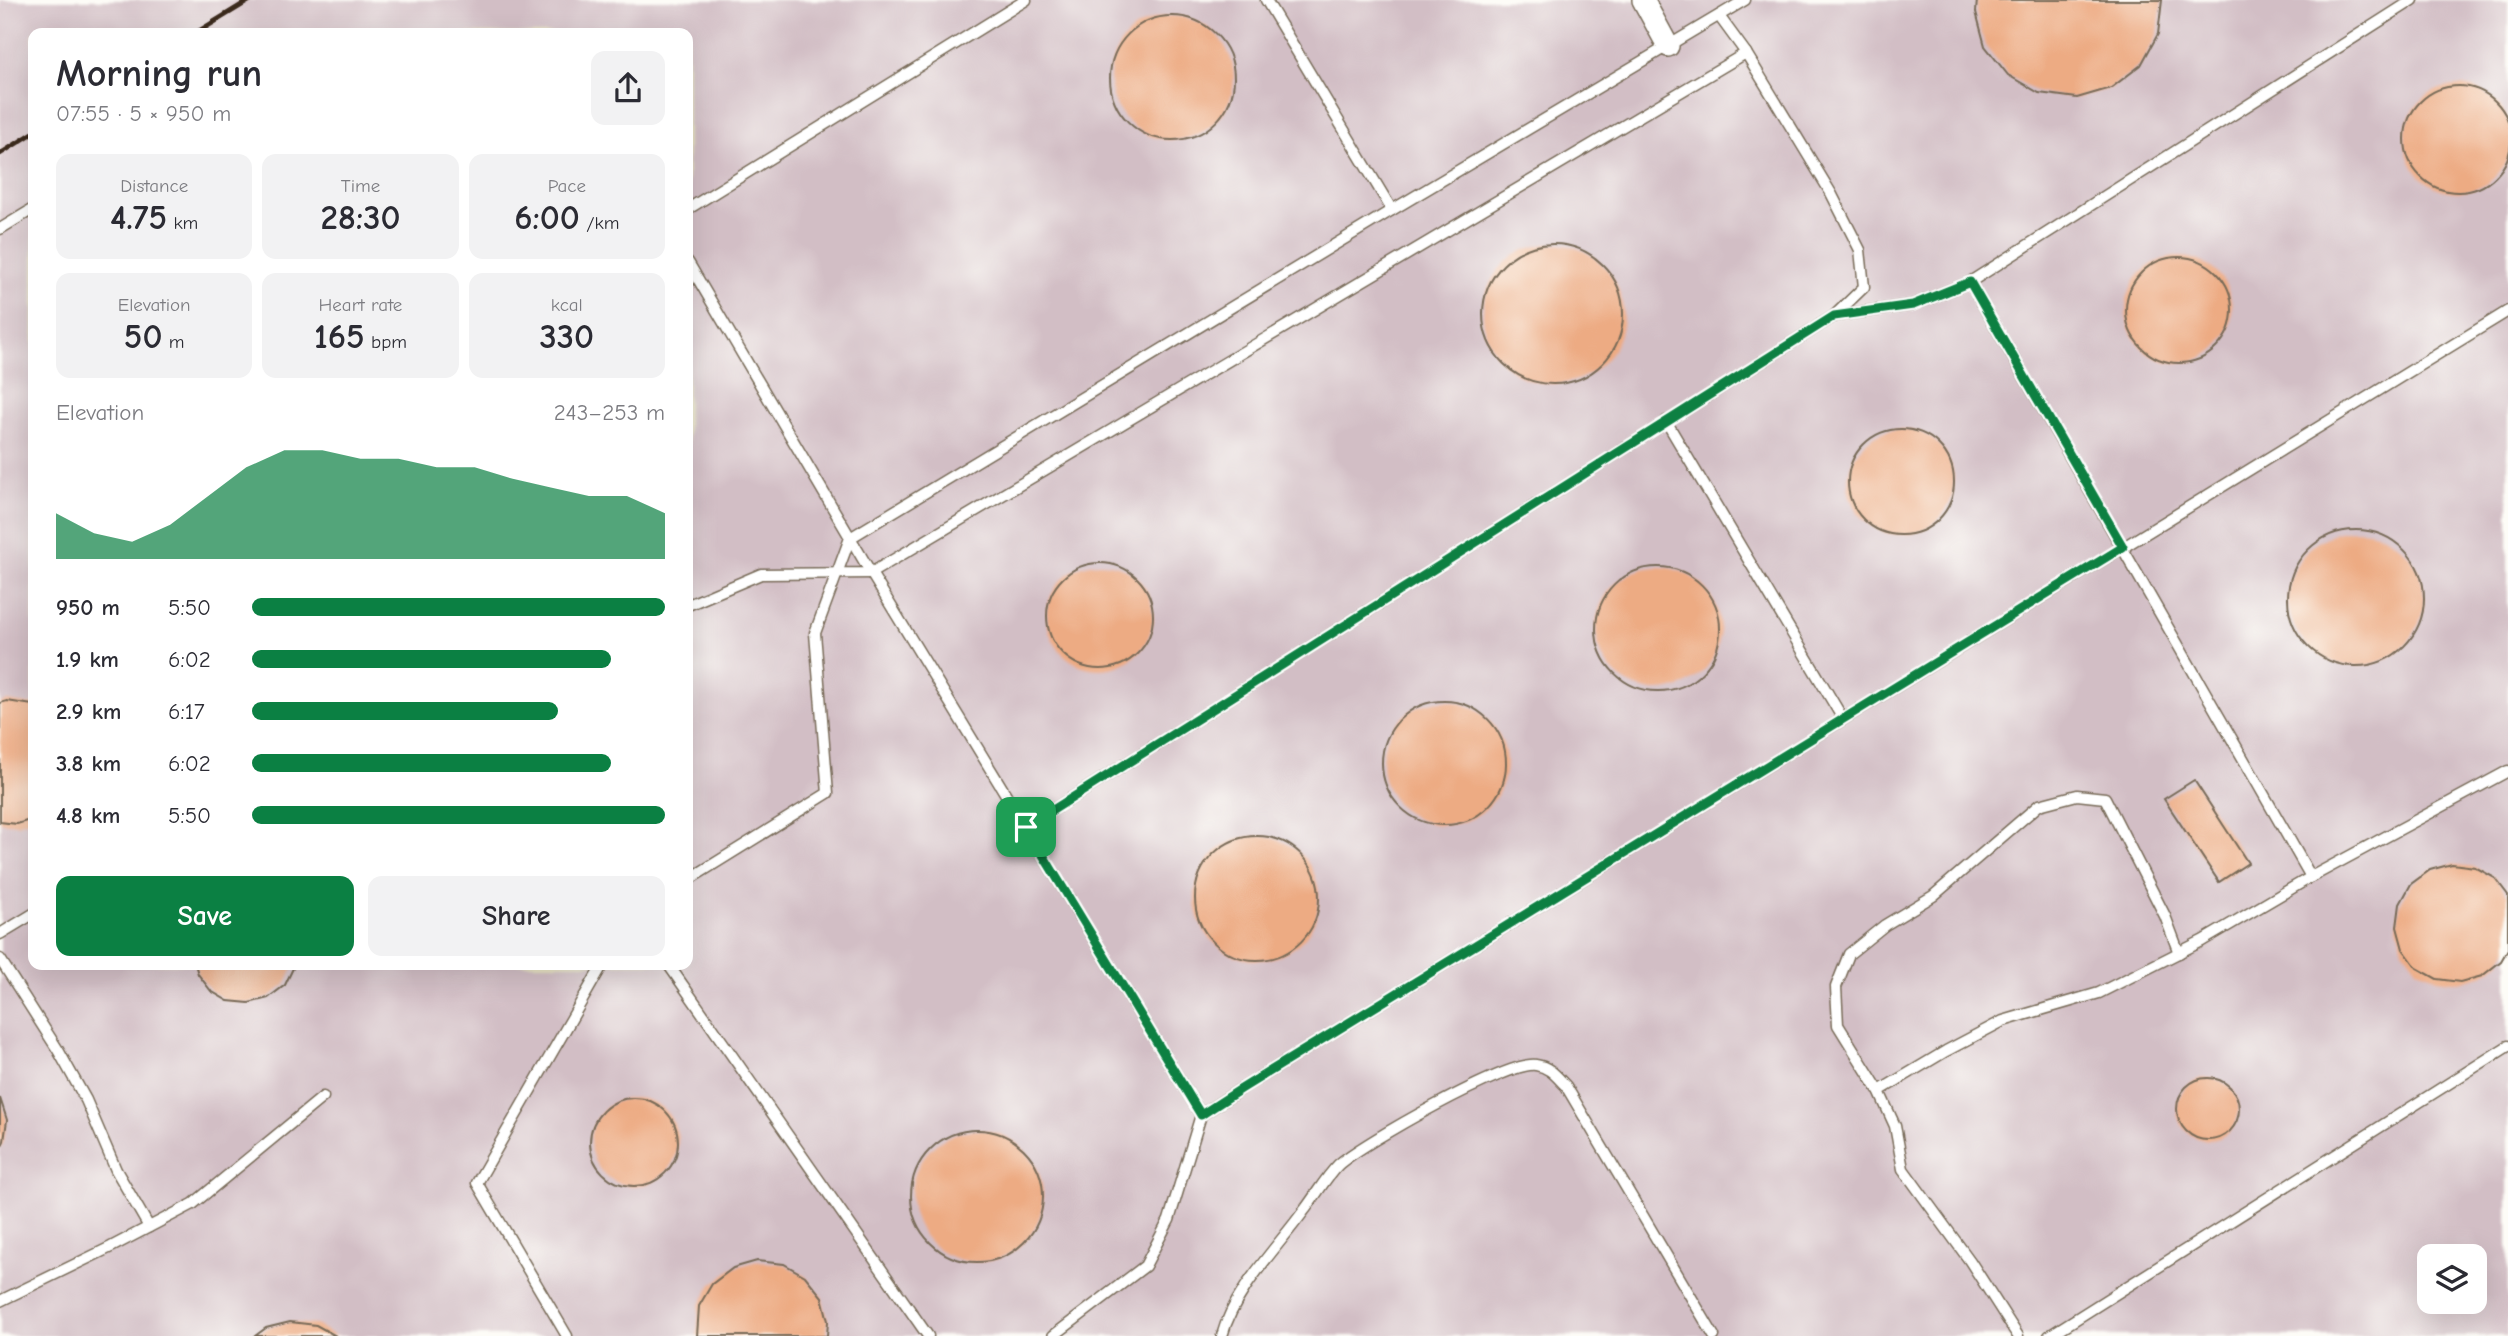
<!DOCTYPE html>
<html lang="en">
<head>
<meta charset="utf-8">
<style>
	body { margin:0; font-family:"Comic Neue",sans-serif; background:#f2f2f3; color:#2b2b33; height:100vh; display:flex; flex-direction:column; font-size:26px; white-space:nowrap }
	* { box-sizing:border-box; margin:0 }
	p { font-size:23px; color:#7c7c81 }
	.icon { flex:none; width:38px; height:38px; fill:none; stroke:currentColor; stroke-width:2; stroke-linecap:round; stroke-linejoin:round }
	.map { position:relative; flex:1; overflow:hidden }
	.panel { position:absolute; left:28px; top:28px; width:665px; height:942px; display:flex; flex-direction:column; background:#fff; border-radius:14px; box-shadow:0 7px 28px #0002 }
	.panel>* { flex:none }
	.buttons { position:absolute; left:2417px; top:1244px; display:grid; gap:14px }
	.buttons a { display:grid; place-items:center; width:70px; height:70px; border-radius:14px; background:#fff; box-shadow:0 7px 28px #0002; font-size:35px }
	.pin { position:absolute; display:grid; place-items:center; width:60px; height:60px; color:#fff; margin:-30px; border-radius:14px; box-shadow:0 4px 10px #0006 }
	.round { display:grid; place-items:center; flex:none; width:74px; height:74px; border-radius:14px; background:#f2f2f3 }
	.headline { display:flex; align-items:center; justify-content:space-between; height:119px; padding:0 28px }
	h1 { font-size:38px; font-weight:700; line-height:52px }
	.figures { display:grid; grid-template-columns:repeat(3,1fr); gap:10px; height:119px; padding:7px 28px }
	.figures div { display:grid; align-content:center; border-radius:14px; background:#f2f2f3; text-align:center }
	.figures b { font-size:35px; font-weight:700 }
	.figures small { font-size:19px; font-weight:400 }
	.figures p { font-size:19px }
	.chart { height:196px; padding:14px 28px }
	.chart p { display:flex; justify-content:space-between }
	.chart svg { width:100%; height:126px; margin-top:7px; fill:#0b8043; opacity:.7 }
	.button { display:flex; gap:14px; margin-top:auto; padding:14px 28px }
	.button a { flex:1; height:80px; border-radius:14px; background:#0b8043; color:#fff; font-size:28px; font-weight:700; line-height:80px; text-align:center }
	.button a+a { background:#f2f2f3; color:#2b2b33 }
	ul { padding:0 28px; list-style:none; font-size:23px }
	li { display:grid; grid-template-columns:112px 84px 1fr; align-items:center; height:52px }
	li i { height:18px; border-radius:9px; background:#0b8043 }
	.map>svg:first-child { display:block }
	.industrial { fill:#d2bec5; fill-rule:evenodd }
	.building { fill:#edab83 }
	.lines { fill:none; stroke-linecap:round; stroke-linejoin:round }
	.service-casing { stroke:#786b58; stroke-width:13 }
	.minor-casing { stroke:#786b58; stroke-width:24 }
	.service { stroke:#fff; stroke-width:10 }
	.minor { stroke:#fff; stroke-width:21 }
	.rail { stroke:#3b2a1e; stroke-width:5 }
	.route-casing { stroke:#fff; stroke-width:14 }
	.route { stroke:#0b8043; stroke-width:9 }
</style>
</head>
<body>
<div class="map">
<svg width="2508" height="1336" viewBox="0 0 2508 1336">
	<rect width="100%" height="100%" fill="#fdfcf7"/>
	<filter id="ink" filterUnits="userSpaceOnUse"><feTurbulence type="fractalNoise" baseFrequency=".0143" numOctaves="2"/><feDisplacementMap in="SourceGraphic" scale="14" xChannelSelector="R" yChannelSelector="G"/><feConvolveMatrix kernelMatrix="1 2 1 2 8 2 1 2 1" color-interpolation-filters="sRGB"/></filter>
	<filter id="wash" filterUnits="userSpaceOnUse"><feTurbulence type="fractalNoise" baseFrequency=".00686" numOctaves="4" result="noise"/><feDisplacementMap in="SourceGraphic" scale="28" xChannelSelector="R" yChannelSelector="G"/><feGaussianBlur stdDeviation="1.57" result="paint"/><feColorMatrix in="noise" values="0 0 0 0 0 0 0 0 0 0 0 0 0 0 0 0 0 1.4 0 .05"/><feComposite in="paint" operator="in"/></filter>
	<g filter="url(#wash)">
		<rect width="100%" height="100%" fill="#e9e4c4"/>
		<!-- industrial -->
		<path class="industrial" d="M0 0H2508V1336H0ZM33 33H688V964H33ZM2429 1256H2474V1302H2429Z"/>
		<g id="blocks">
			<!-- building -->
			<g class="building">
				<polygon points="1977,0 2162,0 2158,34 2141,65 2111,88 2077,98 2039,93 2008,75 1985,46 1976,12"/>
				<circle cx="1172" cy="78" r="62"/>
				<circle cx="2458" cy="139" r="53"/>
				<circle cx="1553" cy="314" r="70"/>
				<circle cx="2179" cy="310" r="53"/>
				<circle cx="1901" cy="482" r="53"/>
				<circle cx="2356" cy="598" r="68"/>
				<circle cx="1100" cy="616" r="53"/>
				<circle cx="1658" cy="629" r="62"/>
				<circle cx="1444" cy="763" r="62"/>
				<polygon points="7,701 33,705 33,819 17,824 0,822 0,703"/>
				<polygon points="2194,780 2248,863 2219,882 2164,799"/>
				<circle cx="1257" cy="898" r="62"/>
				<polygon points="2452,864 2475,867 2495,878 2508,895 2508,949 2501,961 2482,976 2460,982 2437,979 2417,968 2403,949 2397,927 2400,904 2411,884 2430,870"/>
				<polygon points="195,964 295,964 285,985 268,998 249,1003 228,1001 211,991 198,974"/>
				<circle cx="2208" cy="1109" r="31"/>
				<circle cx="634" cy="1142" r="44"/>
				<polygon points="0,1098 7,1120 4,1141 0,1149"/>
				<circle cx="977" cy="1196" r="66"/>
				<polygon points="757,1261 784,1264 805,1276 822,1297 828,1321 827,1336 697,1336 699,1306 712,1284 733,1268"/>
				<polygon points="290,1322 316,1325 336,1336 255,1336 266,1328"/>
			</g>
		</g>
	</g>
	<g filter="url(#ink)">
		<use href="#blocks" fill-opacity="0" stroke="#786b58" stroke-width="2"/>
		<g class="lines">
			<defs>
				<g id="service">
					<polyline points="1266,0 1392,210"/>
					<polyline points="688,209 1026,0"/>
					<polyline points="0,229 33,209"/>
					<polyline points="688,262 871,573 1201,1115"/>
					<polyline points="1970,282 2311,877 2508,771"/>
					<polyline points="1834,316 1913,305 1970,282 2413,0"/>
					<polyline points="1666,421 1843,719"/>
					<polyline points="688,605 761,574 871,573 1746,53"/>
					<polyline points="1026,827 1834,316 1864,287 1860,250 1831,193 1746,53 1719,16"/>
					<polyline points="688,880 828,793 815,633 850,538 1392,210 1745,0"/>
					<polyline points="0,934 33,914"/>
					<polyline points="0,959 58,1050 86,1100 116,1170 149,1227"/>
					<polyline points="668,964 928,1336"/>
					<polyline points="1879,1091 1838,1025 1836,987 1849,954 1885,925 1933,896 2039,805 2077,795 2105,798 2165,916 2179,953"/>
					<polyline points="0,1301 111,1247 193,1204 323,1097"/>
					<polyline points="567,1336 477,1183 603,964"/>
					<polyline points="1053,1336 1145,1266 1169,1220 1201,1115 1241,1089 2508,311"/>
					<path d="M1222 1336C1234 1291 1275 1250 1303 1212 1315 1197 1325 1178 1338 1165 1361 1144 1509 1060 1536 1065 1550 1067 1556 1076 1566 1086L1714 1336"/>
					<polyline points="2018,1336 1970,1261 1903,1169 1895,1126 1879,1091 1946,1051 2003,1021 2099,993 2202,941 2311,877"/>
					<polyline points="2049,1336 2508,1046"/>
				</g>
				<polyline id="minor" points="1643,0 1668,46"/>
			</defs>
			<!-- service casing -->
			<use href="#service" class="service-casing"/>
			<!-- minor casing -->
			<use href="#minor" class="minor-casing"/>
			<!-- service -->
			<use href="#service" class="service"/>
			<!-- minor -->
			<use href="#minor" class="minor"/>
			<!-- rail -->
			<g class="rail">
				<polyline points="196,33 250,0"/>
				<polyline points="0,154 33,133"/>
			</g>
		</g>
	</g>
	<g class="lines" filter="url(#ink)">
		<defs>
			<polygon id="route" points="1970,282 2123,547 1241,1089 1201,1115 1026,827 1834,316 1913,305"/>
		</defs>
		<!-- route casing -->
		<use href="#route" class="route-casing"/>
		<!-- route -->
		<use href="#route" class="route"/>
	</g>
</svg>
<div class="buttons">
<a><svg class="icon" aria-label="layers" viewBox="0 0 24 24"><path d="M12 4l9 5-9 5-9-5zM3 14l9 5 9-5"/></svg></a>
</div>
<div class="pin" style="left:1026px;top:827px;background:#1e9e55"><svg class="icon" aria-label="arrive" viewBox="0 0 24 24"><path d="M6 21V4h12l-3 4 3 4H6"/></svg></div>
<section class="panel">
<div class="headline"><div><h1>Morning run</h1><p>07:55 · 5 × 950 m</p></div><a class="round"><svg class="icon" aria-label="share" viewBox="0 0 24 24"><path d="M12 15V3M7 8l5-5 5 5M5 13v7h14v-7"/></svg></a></div>
<div class="figures">
<div><p>Distance</p><b>4.75<small> km</small></b></div>
<div><p>Time</p><b>28:30</b></div>
<div><p>Pace</p><b>6:00<small> /km</small></b></div>
</div>
<div class="figures">
<div><p>Elevation</p><b>50<small> m</small></b></div>
<div><p>Heart rate</p><b>165<small> bpm</small></b></div>
<div><p>kcal</p><b>330</b></div>
</div>
<div class="chart"><p><span>Elevation</span>243–253 m</p>
<svg viewBox="0 0 160 44" preserveAspectRatio="none"><path d="M0 44V28L10 35L20 38L30 32L40 22L50 12L60 6L70 6L80 9L90 9L100 12L110 12L120 16L130 19L140 22L150 22L160 28V44z"/></svg>
</div>
<ul>
<li><b>950 m</b>5:50<i style="width:100%"></i></li>
<li><b>1.9 km</b>6:02<i style="width:87%"></i></li>
<li><b>2.9 km</b>6:17<i style="width:74%"></i></li>
<li><b>3.8 km</b>6:02<i style="width:87%"></i></li>
<li><b>4.8 km</b>5:50<i style="width:100%"></i></li>
</ul>
<div class="button"><a>Save</a><a>Share</a></div>
</section>
</div>
</body>
</html>
